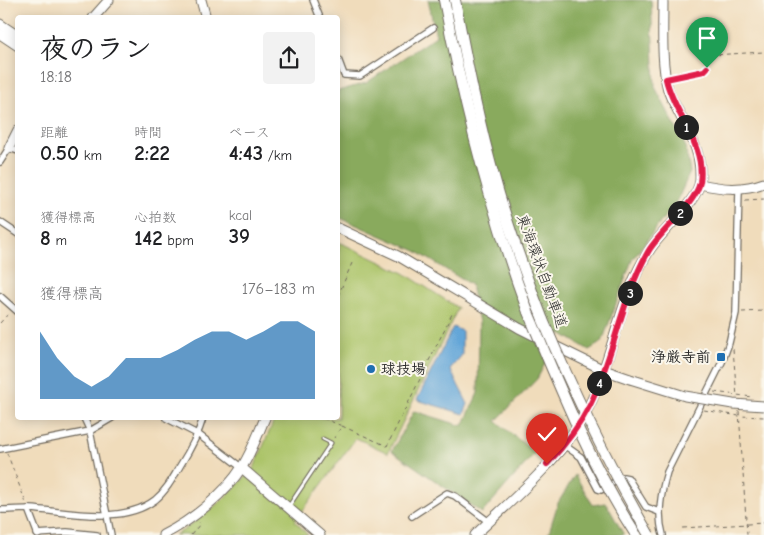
<!DOCTYPE html>
<html lang="ja">
<head>
<meta charset="utf-8">
<style>
	body { margin:0; font-family:"Comic Neue","Klee One",sans-serif; background:#f2f2f2; color:#202124; height:100vh; display:flex; flex-direction:column; font-size:19px; white-space:nowrap }
	* { box-sizing:border-box; margin:0 }
	p { font-size:16px; color:#757577 }
	.icon { flex:none; width:28px; height:28px; fill:none; stroke:currentColor; stroke-width:2; stroke-linecap:round; stroke-linejoin:round }
	.map { position:relative; flex:1; overflow:hidden }
	.sheet { position:absolute; left:15px; top:15px; width:325px; height:405px; display:flex; flex-direction:column; background:#fff; border-radius:5px; box-shadow:0 2px 12px #0003 }
	.sheet>* { flex:none }
	.pin { position:absolute; display:grid; place-items:center; width:42px; height:42px; color:#fff; margin:-51px -21px; border-radius:50% 50% 50% 0; rotate:-45deg; box-shadow:0 0 5px #0007 }
	.pin .icon { rotate:45deg }
	.km { position:absolute; width:25px; height:25px; margin:-12px; border-radius:50%; background:#222; color:#fff; font-size:14px; line-height:25px; text-align:center }
	.round { display:grid; place-items:center; flex:none; width:52px; height:52px; border-radius:5px; background:#f2f2f2 }
	.summary { display:flex; align-items:center; justify-content:space-between; height:85px; padding:0 25px }
	h1 { font-size:28px; font-weight:800; line-height:38px }
	.figures { display:grid; grid-template-columns:repeat(3,1fr); gap:8px; height:85px; padding:5px 25px }
	.figures div { display:grid; align-content:center }
	.figures b { font-size:21px; font-weight:800 }
	.figures small { font-size:14px; font-weight:400 }
	.figures p { font-size:14px }
	.chart { height:140px; padding:10px 25px }
	.chart p { display:flex; justify-content:space-between }
	.chart svg { width:100%; height:90px; margin-top:5px; fill:#1f6fb2; opacity:.7 }
	.map>svg:first-child { display:block }
	.green { fill:#acc469; stroke:#6c784a }
	.forest { fill:#89aa5d; stroke:#5a6a44 }
	.water { fill:#64a6d8; stroke:#486882 }
	.lines { fill:none; stroke-linecap:round; stroke-linejoin:round }
	.lane-casing { stroke:#70695d; stroke-width:5 }
	.street-casing { stroke:#70695d; stroke-width:8 }
	.secondary-casing { stroke:#70695d; stroke-width:11 }
	.highway-casing { stroke:#70695d; stroke-width:12 }
	.path { stroke:#70695d; stroke-width:1; stroke-dasharray:4 4; stroke-linecap:butt }
	.lane { stroke:#fff; stroke-width:3 }
	.street { stroke:#fff; stroke-width:5.5 }
	.secondary { stroke:#fff; stroke-width:9 }
	.highway { stroke:#fff; stroke-width:10 }
	.secondary-bridge-casing { stroke:#70695d; stroke-width:11; stroke-linecap:butt }
	.highway-bridge-casing { stroke:#70695d; stroke-width:12; stroke-linecap:butt }
	.secondary-bridge { stroke:#fff; stroke-width:9 }
	.highway-bridge { stroke:#fff; stroke-width:10 }
	.route-casing { stroke:#fff; stroke-width:10 }
	.route { stroke:#e11d48; stroke-width:6 }
	.poi-dot { fill:#1f6fb2; stroke:#fbf7ec; stroke-width:2 }
	.labels { text-anchor:middle; dominant-baseline:central; stroke-width:4; stroke-linejoin:round; paint-order:stroke }
	.street-label { font-size:15px; fill:#2b2b2b; stroke:#fbf7ec }
	.poi-label { font-size:15px; font-weight:bold; fill:#2b2b2b; stroke:#fbf7ec; text-anchor:end }
</style>
</head>
<body>
<div class="map">
<svg width="764" height="535" viewBox="0 0 764 535">
	<rect width="100%" height="100%" fill="#fbf7ec"/>
	<filter id="ink" filterUnits="userSpaceOnUse"><feTurbulence type="fractalNoise" baseFrequency=".02" numOctaves="2"/><feDisplacementMap in="SourceGraphic" scale="10" xChannelSelector="R" yChannelSelector="G"/><feConvolveMatrix kernelMatrix="1 2 1 2 8 2 1 2 1" color-interpolation-filters="sRGB"/></filter>
	<filter id="wash" filterUnits="userSpaceOnUse"><feTurbulence type="fractalNoise" baseFrequency=".0096" numOctaves="4" result="noise"/><feDisplacementMap in="SourceGraphic" scale="20" xChannelSelector="R" yChannelSelector="G"/><feGaussianBlur stdDeviation="1.12" result="paint"/><feColorMatrix in="noise" values="0 0 0 0 0 0 0 0 0 0 0 0 0 0 0 0 0 1.4 0 .05"/><feComposite in="paint" operator="in"/></filter>
	<g filter="url(#wash)">
		<rect width="100%" height="100%" fill="#f0dcbb"/>
		<!-- green -->
		<polygon class="green" points="339,242 404,273 458,308 388,453 356,438 295,521 308,535 175,535 184,530 221,501 254,468 275,418 338,418"/>
		<!-- forest -->
		<g class="forest">
			<polygon points="428,0 651,0 655,87 685,145 690,172 678,199 632,260 602,342 589,350 561,333 537,379 496,421 535,453 482,513 392,451 414,411 463,426 478,393 479,322 471,285 416,251 338,217 338,91 366,83 436,36"/>
			<polygon points="575,475 593,505 606,503 624,535 548,535 558,503"/>
		</g>
		<!-- water -->
		<polygon class="water" points="453,327 462,331 462,355 450,369 468,404 464,414 417,400"/>
	</g>
	<g filter="url(#ink)">
		<g class="lines">
			<defs>
				<polyline id="lane" points="289,506 331,443 323,439"/>
				<g id="street">
					<polyline points="313,0 320,18"/>
					<polyline points="338,59 344,75 360,76 433,28"/>
					<polyline points="0,162 9,148 18,151"/>
					<polyline points="0,222 18,234"/>
					<polyline points="0,296 18,312"/>
					<polyline points="84,418 90,431 111,535"/>
					<polyline points="166,418 199,435 242,468"/>
					<polyline points="564,445 581,457 598,489 601,490 623,477 628,478 646,507 659,512"/>
					<polyline points="0,449 90,431 112,418"/>
					<polyline points="28,509 38,535"/>
					<path d="M0 510C10 510 21 509 31 509 69 512 122 525 155 500 166 491 173 478 180 466 190 450 198 436 203 418"/>
					<polyline points="412,516 447,493 455,496 489,522"/>
					<polyline points="37,534 67,532 97,535"/>
					<path d="M663 535C657 514 661 493 667 472L722 362 729 343 736 313 739 189"/>
				</g>
				<g id="secondary">
					<polyline points="201,0 206,18"/>
					<polyline points="93,18 109,0"/>
					<polyline points="0,24 18,36"/>
					<polyline points="0,34 18,46"/>
					<polyline points="9,148 18,130"/>
					<path d="M700 184C722 189 742 191 764 183"/>
					<polyline points="338,228 398,256 519,328 541,339"/>
					<polyline points="553,345 604,370 630,379"/>
					<polyline points="242,468 320,535"/>
					<path d="M163 535C191 521 225 494 242 467 252 451 258 434 265 418"/>
					<path d="M475 535C516 496 564 457 589 406 613 358 620 295 649 251 660 232 698 202 700 181 702 151 689 133 676 107 673 102 670 96 668 90 661 62 663 30 663 0"/>
				</g>
				<g id="highway">
					<path d="M444 0C464 106 490 210 528 312"/>
					<path d="M455 0C467 63 479 125 497 187 510 232 526 276 543 320"/>
				</g>
			</defs>
			<!-- lane casing -->
			<use href="#lane" class="lane-casing"/>
			<!-- street casing -->
			<use href="#street" class="street-casing"/>
			<!-- secondary casing -->
			<use href="#secondary" class="secondary-casing"/>
			<!-- highway casing -->
			<use href="#highway" class="highway-casing"/>
			<!-- path -->
			<g class="path">
				<polyline points="674,77 703,71 707,68 707,59 712,55 764,52"/>
				<polyline points="745,200 764,199"/>
				<polyline points="338,296 352,263"/>
				<polyline points="742,312 764,311"/>
				<polyline points="0,323 9,313"/>
				<polyline points="733,349 737,397"/>
				<polyline points="714,392 752,397"/>
				<polyline points="704,410 739,416 764,417"/>
				<polyline points="739,411 747,535"/>
				<polyline points="323,418 342,426 334,438"/>
				<polyline points="342,426 387,446 453,312"/>
				<polyline points="7,453 26,503"/>
				<polyline points="683,528 764,523"/>
				<polyline points="191,535 200,524 199,522"/>
			</g>
			<!-- lane -->
			<use href="#lane" class="lane"/>
			<!-- street -->
			<use href="#street" class="street"/>
			<!-- secondary -->
			<use href="#secondary" class="secondary"/>
			<!-- highway -->
			<use href="#highway" class="highway"/>
			<defs>
				<polyline id="secondary-bridge" points="630,379 685,396 733,404 764,406"/>
				<g id="highway-bridge">
					<path d="M528 312C560 388 591 466 636 535"/>
					<path d="M543 320C575 396 608 464 649 535"/>
				</g>
			</defs>
			<!-- secondary-bridge casing -->
			<use href="#secondary-bridge" class="secondary-bridge-casing"/>
			<!-- highway-bridge casing -->
			<use href="#highway-bridge" class="highway-bridge-casing"/>
			<!-- secondary-bridge -->
			<use href="#secondary-bridge" class="secondary-bridge"/>
			<!-- highway-bridge -->
			<use href="#highway-bridge" class="highway-bridge"/>
		</g>
	</g>
	<g class="lines" filter="url(#ink)">
		<defs>
			<path id="route" d="M547 464C564 446 579 427 590 405 614 356 621 300 648 252 659 232 696 204 700 182 706 144 674 115 666 79L704 71 707 68"/>
		</defs>
		<!-- route casing -->
		<use href="#route" class="route-casing"/>
		<!-- route -->
		<use href="#route" class="route"/>
	</g>
	<!-- markers -->
	<g class="poi-dot">
		<rect x="716" y="352" width="10" height="10" rx="2.5"/>
		<circle cx="371" cy="369" r="5"/>
	</g>
	<g class="labels">
		<!-- street labels -->
		<g class="street-label">
			<text transform="translate(542 271) rotate(70)">東海環状自動車道</text>
		</g>
		<!-- poi labels -->
		<g class="poi-label">
			<text x="711" y="357">浄厳寺前</text>
			<text x="381" y="369" text-anchor="start">球技場</text>
		</g>
	</g>
</svg>
<div class="pin" style="left:707px;top:68px;background:#1e9e55"><svg class="icon" aria-label="arrive" viewBox="0 0 24 24"><path d="M6 21V4h12l-3 4 3 4H6"/></svg></div>
<div class="pin" style="left:547px;top:464px;background:#d93025"><svg class="icon" aria-label="check" viewBox="0 0 24 24"><path d="M5 12l5 5 9-10"/></svg></div>
<b class="km" style="left:686px;top:127px">1</b>
<b class="km" style="left:680px;top:213px">2</b>
<b class="km" style="left:630px;top:293px">3</b>
<b class="km" style="left:599px;top:383px">4</b>
<section class="sheet">
<div class="summary"><div><h1>夜のラン</h1><p>18:18</p></div><a class="round"><svg class="icon" aria-label="share" viewBox="0 0 24 24"><path d="M12 15V3M7 8l5-5 5 5M5 13v7h14v-7"/></svg></a></div>
<div class="figures">
<div><p>距離</p><b>0.50<small> km</small></b></div>
<div><p>時間</p><b>2:22</b></div>
<div><p>ペース</p><b>4:43<small> /km</small></b></div>
</div>
<div class="figures">
<div><p>獲得標高</p><b>8<small> m</small></b></div>
<div><p>心拍数</p><b>142<small> bpm</small></b></div>
<div><p>kcal</p><b>39</b></div>
</div>
<div class="chart"><p><span>獲得標高</span>176–183 m</p>
<svg viewBox="0 0 160 44" preserveAspectRatio="none"><path d="M0 44V11L10 24L20 33L30 38L40 33L50 24L60 24L70 24L80 20L90 15L100 11L110 11L120 15L130 11L140 6L150 6L160 11V44z"/></svg>
</div>
</section>
</div>
</body>
</html>
